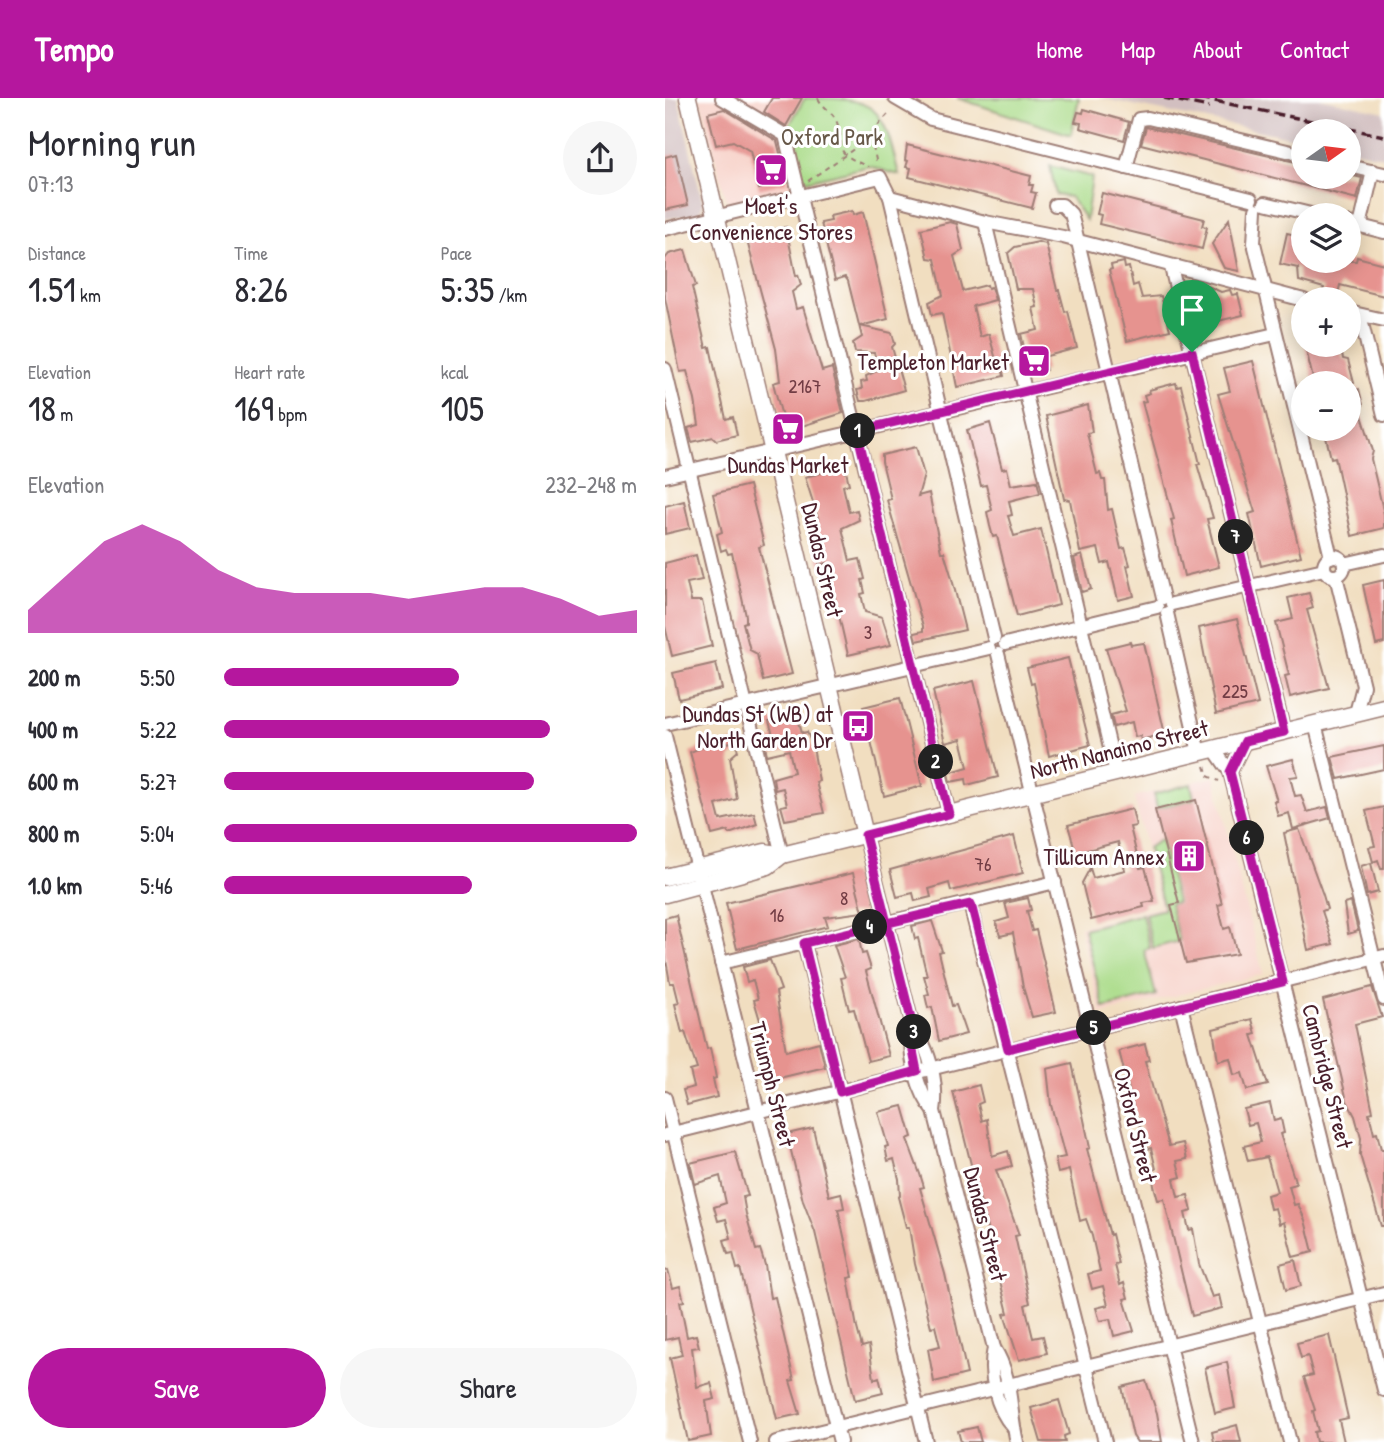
<!DOCTYPE html>
<html lang="en">
<head>
<meta charset="utf-8">
<style>
	body { margin:0; font-family:"Patrick Hand",sans-serif; background:#f7f7f7; color:#2b2b33; height:100vh; display:flex; flex-direction:column; font-size:26px; white-space:nowrap }
	* { box-sizing:border-box; margin:0 }
	p { font-size:23px; color:#7c7c81 }
	.icon { flex:none; width:38px; height:38px; fill:none; stroke:currentColor; stroke-width:2; stroke-linecap:round; stroke-linejoin:round }
	.map { position:relative; flex:1; overflow:hidden }
	.drawer { display:flex; flex-direction:column; background:#fff; width:665px }
	.drawer>* { flex:none }
	.needle { width:46px; rotate:76deg }
	.tools { position:absolute; left:626px; top:21px; display:grid; gap:14px }
	.tools a { display:grid; place-items:center; width:70px; height:70px; border-radius:50%; background:#fff; box-shadow:0 4px 18px #0003; font-size:35px }
	.pin { position:absolute; display:grid; place-items:center; width:60px; height:60px; color:#fff; margin:-72px -30px; border-radius:50% 50% 50% 0; rotate:-45deg; box-shadow:0 0 7px #0007 }
	.pin .icon { rotate:45deg }
	.km { position:absolute; width:35px; height:35px; margin:-18px; border-radius:50%; background:#222; color:#fff; font-size:19px; line-height:35px; text-align:center }
	.round { display:grid; place-items:center; flex:none; width:74px; height:74px; border-radius:37px; background:#f7f7f7 }
	.summary { display:flex; align-items:center; justify-content:space-between; height:119px; padding:0 28px }
	h1 { font-size:38px; font-weight:600; line-height:52px }
	.stats { display:grid; grid-template-columns:repeat(3,1fr); gap:10px; height:119px; padding:7px 28px }
	.stats div { display:grid; align-content:center }
	.stats b { font-size:35px; font-weight:600 }
	.stats small { font-size:19px; font-weight:400 }
	.stats p { font-size:19px }
	.chart { height:196px; padding:14px 28px }
	.chart p { display:flex; justify-content:space-between }
	.chart svg { width:100%; height:126px; margin-top:7px; fill:#b5179e; opacity:.7 }
	.primary-button { display:flex; gap:14px; margin-top:auto; padding:14px 28px }
	.primary-button a { flex:1; height:80px; border-radius:42px; background:#b5179e; color:#fff; font-size:28px; font-weight:600; line-height:80px; text-align:center }
	.primary-button a+a { background:#f7f7f7; color:#2b2b33 }
	ul { padding:0 28px; list-style:none; font-size:23px }
	li { display:grid; grid-template-columns:112px 84px 1fr; align-items:center; height:52px }
	li i { height:18px; border-radius:9px; background:#b5179e }
	header { display:flex; align-items:center; gap:42px; box-sizing:border-box; height:98px; padding:0 35px; background:#b5179e; color:#fff }
	header strong { font-size:33px }
	nav { display:flex; gap:38px; margin-inline-start:auto; font-size:24px }
	main { display:flex; flex:1; min-height:0 }
	.map>svg:first-child { display:block }
	.built { fill:#f7d1c8 }
	.industrial { fill:#d2bfc0 }
	.green { fill:#abdc8a; stroke:#7a7e5a; stroke-width:2 }
	.building { fill:#e6938f }
	.lines { fill:none; stroke-linecap:round; stroke-linejoin:round }
	.minor-casing { stroke:#9e7e76; stroke-width:16 }
	.major-casing { stroke:#9e7e76; stroke-width:19 }
	.path { stroke:#9e7e76; stroke-width:2; stroke-dasharray:5 5; stroke-linecap:butt }
	.minor { stroke:#fff; stroke-width:12 }
	.major { stroke:#fff; stroke-width:16 }
	.rail { stroke:#4a1f2b; stroke-width:3.5; stroke-dasharray:10 5; stroke-linecap:butt }
	.route-casing { stroke:#fff; stroke-width:14 }
	.route { stroke:#b5179e; stroke-width:9 }
	.labels { text-anchor:middle; dominant-baseline:central; stroke-width:6; stroke-linejoin:round; paint-order:stroke }
	.number-label { font-size:19px; fill:#713c44 }
	.park-label { font-size:23px; fill:#675848; stroke:#fff }
	.poi-label { font-size:23px; fill:#4a1f2b; stroke:#fff; text-anchor:end }
	.street-label { font-size:23px; fill:#4a1f2b; stroke:#fff }
</style>
</head>
<body>
<header>
<strong>Tempo</strong>
<nav><a>Home</a><a>Map</a><a>About</a><a>Contact</a></nav>
</header>
<main>
<section class="drawer">
<div class="summary"><div><h1>Morning run</h1><p>07:13</p></div><a class="round"><svg class="icon" aria-label="share" viewBox="0 0 24 24"><path d="M12 15V3M7 8l5-5 5 5M5 13v7h14v-7"/></svg></a></div>
<div class="stats">
<div><p>Distance</p><b>1.51<small> km</small></b></div>
<div><p>Time</p><b>8:26</b></div>
<div><p>Pace</p><b>5:35<small> /km</small></b></div>
</div>
<div class="stats">
<div><p>Elevation</p><b>18<small> m</small></b></div>
<div><p>Heart rate</p><b>169<small> bpm</small></b></div>
<div><p>kcal</p><b>105</b></div>
</div>
<div class="chart"><p><span>Elevation</span>232–248 m</p>
<svg viewBox="0 0 160 44" preserveAspectRatio="none"><path d="M0 44V36L10 24L20 12L30 6L40 12L50 22L60 28L70 30L80 30L90 30L100 32L110 30L120 28L130 28L140 32L150 38L160 36V44z"/></svg>
</div>
<ul>
<li><b>200 m</b>5:50<i style="width:57%"></i></li>
<li><b>400 m</b>5:22<i style="width:79%"></i></li>
<li><b>600 m</b>5:27<i style="width:75%"></i></li>
<li><b>800 m</b>5:04<i style="width:100%"></i></li>
<li><b>1.0 km</b>5:46<i style="width:60%"></i></li>
</ul>
<div class="primary-button"><a>Save</a><a>Share</a></div>
</section>
<div class="map">
<svg width="719" height="1344" viewBox="0 0 719 1344">
	<rect width="100%" height="100%" fill="#fff"/>
	<filter id="ink" filterUnits="userSpaceOnUse"><feTurbulence type="fractalNoise" baseFrequency=".0143" numOctaves="2"/><feDisplacementMap in="SourceGraphic" scale="14" xChannelSelector="R" yChannelSelector="G"/><feConvolveMatrix kernelMatrix="1 2 1 2 8 2 1 2 1" color-interpolation-filters="sRGB"/></filter>
	<filter id="wash" filterUnits="userSpaceOnUse"><feTurbulence type="fractalNoise" baseFrequency=".00686" numOctaves="4" result="noise"/><feDisplacementMap in="SourceGraphic" scale="28" xChannelSelector="R" yChannelSelector="G"/><feGaussianBlur stdDeviation="1.57" result="paint"/><feColorMatrix in="noise" values="0 0 0 0 0 0 0 0 0 0 0 0 0 0 0 0 0 1.4 0 .05"/><feComposite in="paint" operator="in"/></filter>
	<g filter="url(#wash)">
		<rect width="100%" height="100%" fill="#f1dec0"/>
		<!-- built -->
		<g class="built">
			<polygon points="35,0 138,0 120,31 127,91 68,104 61,102"/>
			<polygon points="549,679 598,876 436,916 415,829 496,809 469,699"/>
		</g>
		<!-- industrial -->
		<g class="industrial">
			<polygon points="0,0 13,0 38,106 34,116 0,121"/>
			<polygon points="435,0 654,0 719,14 719,59 684,51 684,33 639,33 639,42"/>
		</g>
		<!-- green -->
		<g class="green">
			<path d="M140 0C214 0 217 7 234 77L204 68 137 84 122 31Z"/>
			<polygon points="292,0 414,0 406,37"/>
			<polygon points="385,68 427,79 421,122 405,99 391,97"/>
			<polygon points="526,686 529,701 492,710 489,696"/>
			<polygon points="496,741 512,804 505,806 514,843 488,850 480,816 499,811 483,750"/>
			<polygon points="477,816 485,850 479,852 491,897 439,910 419,831"/>
		</g>
		<g id="blocks">
			<!-- building -->
			<g class="building">
				<polygon points="107,0 137,0 121,28 99,14"/>
				<polygon points="59,11 112,43 122,84 94,91 85,53 68,43 51,47 43,15"/>
				<polygon points="419,11 464,24 459,42 415,30 416,25 410,24 413,14 418,15"/>
				<polygon points="481,29 639,66 639,79 684,77 697,80 692,101 476,46"/>
				<polygon points="242,47 366,78 364,87 368,87 366,94 371,95 367,110 244,79 246,70 241,69 243,63 240,62"/>
				<polygon points="11,56 23,107 0,112 0,59"/>
				<polygon points="437,95 539,121 537,128 542,129 537,151 434,126 436,117 432,116"/>
				<polygon points="187,113 188,117 198,114 223,221 195,228 227,235 230,246 227,249 239,292 201,303 195,303 192,292 197,291 196,284 202,283 201,278 214,272 209,255 190,254 188,245 197,239 183,183 180,179 170,182 156,125 166,123 165,118"/>
				<polygon points="564,121 574,173 559,170 547,146"/>
				<polygon points="285,124 292,126 298,152 289,158 298,193 322,187 323,190 326,189 330,202 308,208 315,239 324,236 331,262 335,261 339,278 292,289 277,215 267,217 264,204 278,197 270,161 263,160 256,131"/>
				<polygon points="121,129 131,178 133,177 136,187 127,194 131,211 138,209 157,273 167,270 178,315 121,333 108,285 115,283 111,251 81,139"/>
				<polygon points="622,135 639,139 635,155 639,156 639,163 691,163 692,159 719,166 719,198 675,187 672,201 656,201 659,190 634,183 633,170 615,166"/>
				<polygon points="373,144 381,146 392,192 394,192 400,214 403,213 412,250 378,259 381,272 365,276 356,236 373,232 368,210 372,209 368,191 351,191 343,155 350,149"/>
				<polygon points="20,152 31,188 27,189 41,250 45,249 61,321 68,319 72,337 51,342 48,339 27,344 23,330 34,327 30,302 22,273 15,274 0,200 0,161 4,156"/>
				<polygon points="459,164 460,170 464,169 468,188 473,186 477,200 496,198 505,232 462,243 444,172 447,171 446,167"/>
				<polygon points="543,188 556,194 565,192 567,197 573,196 578,217 537,227 530,197 535,195 533,190"/>
				<polygon points="640,247 675,247 678,261 683,262 689,285 649,285"/>
				<polygon points="588,263 636,458 596,468 584,416 590,414 553,296 565,293 559,270"/>
				<polygon points="511,285 512,289 516,288 535,366 532,366 548,420 542,421 554,469 519,478 506,422 509,421 477,304 481,303 479,297 485,295 484,292"/>
				<polygon points="694,291 698,307 694,308 708,353 706,361 719,416 719,430 687,438 670,359 666,360 661,339 665,338 663,331 684,331 684,294"/>
				<polygon points="423,307 427,334 422,335 432,376 435,375 437,382 440,382 443,412 447,411 456,451 460,450 465,467 462,468 469,498 453,502 444,464 437,466 433,450 415,454 405,402 399,401 381,318"/>
				<polygon points="325,325 337,371 342,370 346,387 372,383 375,395 344,403 347,417 343,418 349,438 376,431 394,507 352,518 332,438 328,439 325,428 322,414 327,412 321,387 316,388 302,332"/>
				<polygon points="251,349 259,377 253,398 264,395 276,454 279,454 286,477 300,532 251,543 249,535 258,533 258,528 222,402 226,401 217,364 217,357"/>
				<polygon points="180,369 184,386 178,388 184,414 192,412 194,422 177,430 185,463 195,461 200,481 197,482 200,495 196,496 200,514 217,519 226,547 183,557 162,465 155,467 149,443 153,442 148,421 153,420 140,379"/>
				<polygon points="84,387 99,447 94,449 127,576 98,583 92,556 85,552 78,525 81,524 81,518 67,455 63,456 61,451 56,453 52,436 57,434 48,396"/>
				<polygon points="19,403 25,430 0,436 0,408"/>
				<polygon points="31,457 37,482 22,485 26,503 37,503 47,548 7,558 0,528 0,465"/>
				<polygon points="417,457 426,491 417,494 409,460"/>
				<polygon points="719,482 719,545 711,547 698,487"/>
				<polygon points="644,495 648,510 642,512 664,590 625,599 620,578 624,577 611,525 628,521 623,500"/>
				<polygon points="572,521 593,606 551,616 534,530"/>
				<polygon points="465,544 466,547 479,545 499,632 499,636 476,642 475,638 470,639 467,624 449,629 446,617 461,613 441,550"/>
				<polygon points="403,560 425,647 384,658 369,585 366,586 362,570"/>
				<polygon points="51,565 57,591 14,601 8,575"/>
				<polygon points="309,583 333,679 302,687 301,681 285,684 283,675 303,669 296,641 280,645 268,593"/>
				<polygon points="235,600 257,688 219,698 198,609"/>
				<polygon points="132,616 137,635 142,634 148,649 154,683 151,684 159,715 120,722 116,708 122,707 118,690 110,692 108,680 129,674 124,652 102,657 99,643 109,641 104,623"/>
				<polygon points="53,643 54,647 70,643 73,653 65,660 72,701 51,707 55,722 89,715 92,726 64,736 63,733 47,737 25,654"/>
				<polygon points="719,648 719,671 673,681 667,659"/>
				<polygon points="628,661 633,678 625,679 630,698 636,697 642,714 662,709 665,720 628,731 624,715 613,718 609,703 612,703 601,668"/>
				<polygon points="531,702 557,806 553,807 559,831 565,829 572,856 521,865 506,807 514,805 490,712"/>
				<polygon points="719,709 719,771 716,771 713,762 708,764 704,749 710,748 701,713"/>
				<polygon points="467,711 471,728 465,729 475,770 480,769 489,803 478,805 479,809 426,822 417,785 425,770 428,780 460,772 453,744 411,755 403,727"/>
				<polygon points="634,731 658,797 662,811 657,813 668,846 643,852 619,735"/>
				<polygon points="349,738 358,775 286,793 284,785 264,791 266,799 250,803 248,795 232,799 225,772"/>
				<polygon points="706,765 713,794 702,797 696,768"/>
				<polygon points="188,775 198,814 160,819 163,828 72,851 61,805"/>
				<polygon points="363,800 366,812 362,813 367,833 371,832 391,914 367,919 358,889 348,835 335,838 331,824 344,820 340,805"/>
				<polygon points="686,804 693,833 683,836 679,806"/>
				<polygon points="11,817 42,951 45,950 48,964 51,980 48,981 52,999 22,1007 18,992 29,989 25,973 32,971 20,934 17,935 10,906 14,905 9,885 5,885 0,856 0,820"/>
				<polygon points="267,823 277,853 274,854 287,908 291,907 301,936 274,943 267,909 263,910 260,897 264,896 259,878 262,878 253,840 250,841 247,828"/>
				<polygon points="194,841 197,856 201,855 206,871 201,873 224,958 203,963 189,911 184,912 176,880 180,879 169,847"/>
				<polygon points="105,862 116,892 111,894 121,953 154,944 160,969 106,982 93,937 99,936 89,902 93,901 88,882 82,884 78,869"/>
				<polygon points="707,889 717,919 690,926 708,1014 704,1015 709,1036 712,1035 716,1051 719,1051 719,1128 716,1128 695,1057 696,1040 690,1018 682,1003 658,902"/>
				<polygon points="587,921 591,936 587,937 603,987 582,992 577,975 569,977 565,960 553,963 548,931"/>
				<polygon points="480,946 484,962 480,963 504,1048 518,1045 522,1061 512,1063 516,1079 509,1081 513,1099 523,1097 527,1113 520,1115 524,1132 528,1131 534,1166 547,1199 554,1197 557,1210 527,1218 499,1101 493,1102 489,1088 487,1072 491,1071 486,1050 482,1051 473,1020 471,1020 454,953"/>
				<polygon points="407,965 425,1050 422,1051 445,1137 447,1136 454,1166 450,1167 455,1187 459,1185 463,1200 459,1201 469,1233 449,1238 445,1221 435,1223 431,1210 443,1207 438,1188 427,1191 423,1176 435,1173 427,1138 421,1121 415,1123 404,1072 393,1075 390,1061 400,1059 386,1007 382,971"/>
				<polygon points="314,987 318,1004 313,1006 317,1023 322,1021 327,1058 343,1053 347,1068 331,1072 354,1137 350,1138 365,1205 360,1207 368,1240 378,1238 382,1255 354,1262 339,1216 343,1215 288,994"/>
				<polygon points="605,1005 609,1023 616,1021 619,1035 615,1036 631,1086 624,1088 629,1107 633,1106 640,1122 648,1154 628,1159 619,1124 614,1126 610,1110 605,1111 602,1097 612,1094 602,1059 583,1063 579,1048 596,1044 591,1025 583,1027 579,1011"/>
				<polygon points="238,1008 247,1039 242,1041 255,1076 259,1089 255,1090 280,1176 302,1276 269,1284 263,1251 275,1248 270,1228 266,1229 250,1166 244,1129 241,1129 233,1099 235,1098 234,1081 229,1061 223,1063 220,1049 223,1048 213,1014"/>
				<polygon points="148,1030 164,1098 176,1095 179,1110 173,1111 188,1179 183,1180 192,1230 197,1249 204,1247 209,1281 214,1279 218,1295 190,1302 150,1134 138,1103 122,1036"/>
				<polygon points="70,1054 83,1098 78,1099 81,1116 91,1152 95,1151 100,1167 105,1200 110,1199 129,1282 125,1283 135,1316 112,1321 75,1170 72,1171 68,1155 63,1156 59,1142 66,1140 61,1121 53,1123 49,1109 61,1105 55,1078 30,1086 25,1065"/>
				<polygon points="630,1162 636,1188 621,1192 615,1166"/>
				<polygon points="3,1172 8,1190 15,1188 19,1203 15,1204 22,1239 31,1237 34,1249 27,1250 32,1289 46,1285 50,1301 41,1303 46,1338 23,1343 5,1260 17,1257 13,1239 0,1242 0,1173"/>
				<polygon points="664,1237 683,1320 674,1322 679,1344 651,1344 649,1334 653,1333 648,1313 650,1312 639,1279 648,1277 643,1258 636,1260 632,1245"/>
				<polygon points="562,1264 570,1310 550,1315 540,1270"/>
				<polygon points="481,1283 492,1315 497,1344 472,1344 468,1338 457,1289"/>
				<polygon points="394,1302 404,1336 399,1338 400,1344 376,1344 366,1310"/>
				<polygon points="572,1327 576,1344 549,1344 547,1334"/>
				<polygon points="312,1329 316,1344 296,1344 293,1333"/>
			</g>
		</g>
	</g>
	<g filter="url(#ink)">
		<use href="#blocks" fill-opacity="0" stroke="#9e7e76" stroke-width="2"/>
		<g class="lines">
			<defs>
				<g id="minor">
					<polyline points="57,0 120,37 284,716"/>
					<polyline points="230,0 266,21 586,101"/>
					<polyline points="684,68 719,76"/>
					<polyline points="461,70 474,21 483,20 639,57"/>
					<polyline points="225,99 320,124 398,139 639,202"/>
					<polyline points="600,105 650,117"/>
					<polyline points="390,107 397,107 406,116 409,127 498,500"/>
					<polyline points="591,111 589,145 666,459"/>
					<polyline points="320,124 451,675"/>
					<polyline points="684,125 719,134"/>
					<polyline points="695,128 708,73"/>
					<polyline points="0,131 215,79 225,99 329,540"/>
					<polyline points="506,169 619,634"/>
					<polyline points="684,214 719,222"/>
					<polyline points="695,217 719,317"/>
					<polyline points="0,271 117,757"/>
					<polyline points="0,378 610,236"/>
					<circle cx="669" cy="468" r="10"/>
					<polyline points="679,466 719,457"/>
					<polyline points="671,478 698,588 691,615"/>
					<polyline points="507,506 659,471"/>
					<polyline points="502,515 534,655"/>
					<polyline points="340,546 492,509"/>
					<polyline points="333,556 528,1344"/>
					<polyline points="0,626 324,550"/>
					<polyline points="650,626 719,901"/>
					<polyline points="0,638 175,1344"/>
					<polyline points="549,651 565,674 719,1292"/>
					<polyline points="565,674 580,643"/>
					<path d="M200 737 249 933C266 951 273 989 269 1013L329 1250C348 1279 344 1313 352 1344"/>
					<polyline points="305,806 440,1344"/>
					<polyline points="139,845 261,1344"/>
					<polyline points="56,865 390,784"/>
					<polyline points="516,908 625,1344"/>
					<path d="M249 933C241 955 254 996 269 1013"/>
					<polyline points="0,1000 85,1344"/>
					<polyline points="0,1037 719,858"/>
					<path d="M329 1250C323 1275 331 1311 348 1329"/>
					<polyline points="111,1344 719,1195"/>
				</g>
				<g id="major">
					<polyline points="23,0 200,737"/>
					<polyline points="0,779 100,754 117,757 719,609"/>
					<polyline points="0,796 103,768 117,757"/>
				</g>
			</defs>
			<!-- minor casing -->
			<use href="#minor" class="minor-casing"/>
			<!-- major casing -->
			<use href="#major" class="major-casing"/>
			<!-- path -->
			<g class="path">
				<path d="M153 0C157 9 167 13 171 22 184 54 162 50 203 69"/>
				<polyline points="206,38 212,67"/>
				<polyline points="143,83 196,46 226,13"/>
				<polyline points="540,668 543,678 554,683"/>
			</g>
			<!-- minor -->
			<use href="#minor" class="minor"/>
			<!-- major -->
			<use href="#major" class="major"/>
			<!-- rail -->
			<g class="rail">
				<polyline points="499,0 544,9"/>
				<polyline points="535,0 719,38"/>
			</g>
		</g>
	</g>
	<g class="lines" filter="url(#ink)">
		<defs>
			<path id="route" d="M527 254 192 333 284 716 200 737C216 803 233 868 249 933L246 943 252 973 175 994 139 845C194 832 250 818 306 806L343 951 618 884 565 674 580 643 619 634 527 254"/>
		</defs>
		<!-- route casing -->
		<use href="#route" class="route-casing"/>
		<!-- route -->
		<use href="#route" class="route"/>
	</g>
	<!-- icons -->
	<defs>
		<symbol id="supermarket-square" viewBox="-11 -11 22 22"><rect x="-9" y="-9" width="18" height="18" rx="4" fill="#b5179e" stroke="#fff"/><path d="M-6-5.5h2.5l.6 2H6L4.5 2H-2.5L-4.4-4H-6ZM-1.5 3.2a1.3 1.3 0 1 0 .1 0ZM3 3.2a1.3 1.3 0 1 0 .1 0Z" fill="#fff"/></symbol>
		<symbol id="bus-square" viewBox="-11 -11 22 22"><rect x="-9" y="-9" width="18" height="18" rx="4" fill="#b5179e" stroke="#fff"/><path d="M-5-6H5V4H4V6H2V4H-2V6H-4V4H-5ZM-3.5-4V0h7V-4ZM-3.5 1.2v1.5H-2V1.2ZM2 1.2v1.5H3.5V1.2Z" fill="#fff"/></symbol>
		<symbol id="building-square" viewBox="-11 -11 22 22"><rect x="-9" y="-9" width="18" height="18" rx="4" fill="#b5179e" stroke="#fff"/><path d="M-4-6H4V6H1V3H-1V6H-4ZM-2.5-4.3h1.7v1.8h-1.7ZM.8-4.3h1.7v1.8H.8ZM-2.5-1h1.7V.8h-1.7ZM.8-1h1.7V.8H.8Z" fill="#fff"/></symbol>
	</defs>
	<g fill-rule="evenodd">
		<use href="#supermarket-square" x="87" y="53" width="38" height="38"/>
		<use href="#supermarket-square" x="350" y="244" width="38" height="38"/>
		<use href="#supermarket-square" x="104" y="312" width="38" height="38"/>
		<use href="#bus-square" x="174" y="609" width="38" height="38"/>
		<use href="#building-square" x="505" y="739" width="38" height="38"/>
	</g>
	<g class="labels">
		<!-- number labels -->
		<g class="number-label">
			<text x="140" y="288">2167</text>
			<text x="203" y="534">3</text>
			<text x="570" y="593">225</text>
			<text x="318" y="766">76</text>
			<text x="179" y="800">8</text>
			<text x="112" y="817">16</text>
		</g>
		<!-- park labels -->
		<g class="park-label">
			<text x="167" y="38">Oxford Park</text>
		</g>
		<!-- poi labels -->
		<g class="poi-label">
			<text x="106" y="107" text-anchor="middle">Moet's<tspan x="106" dy="26">Convenience Stores</tspan></text>
			<text x="344" y="263">Templeton Market</text>
			<text x="123" y="366" text-anchor="middle">Dundas Market</text>
			<text x="168" y="615">Dundas St (WB) at<tspan x="168" dy="26">North Garden Dr</tspan></text>
			<text x="500" y="758">Tillicum Annex</text>
		</g>
		<!-- street labels -->
		<g class="street-label">
			<text transform="translate(158 462) rotate(77)">Dundas Street</text>
			<text transform="translate(454 651) rotate(-14)">North Nanaimo Street</text>
			<text transform="translate(663 978) rotate(76)">Cambridge Street</text>
			<text transform="translate(108 986) rotate(76)">Triumph Street</text>
			<text transform="translate(471 1027) rotate(76)">Oxford Street</text>
			<text transform="translate(321 1126) rotate(76)">Dundas Street</text>
		</g>
	</g>
</svg>
<div class="tools">
<a><svg class="needle" viewBox="-14 -14 28 28"><path d="M0-13l5 13h-10z" fill="#e53935"/><path d="M0 13l5-13h-10z" fill="#7c7c81"/></svg></a>
<a><svg class="icon" aria-label="layers" viewBox="0 0 24 24"><path d="M12 4l9 5-9 5-9-5zM3 14l9 5 9-5"/></svg></a>
<a>+</a>
<a>−</a>
</div>
<div class="pin" style="left:527px;top:254px;background:#1e9e55"><svg class="icon" aria-label="arrive" viewBox="0 0 24 24"><path d="M6 21V4h12l-3 4 3 4H6"/></svg></div>
<b class="km" style="left:193px;top:333px">1</b>
<b class="km" style="left:271px;top:664px">2</b>
<b class="km" style="left:249px;top:934px">3</b>
<b class="km" style="left:205px;top:829px">4</b>
<b class="km" style="left:429px;top:930px">5</b>
<b class="km" style="left:582px;top:740px">6</b>
<b class="km" style="left:571px;top:439px">7</b>
</div>
</main>
</body>
</html>
